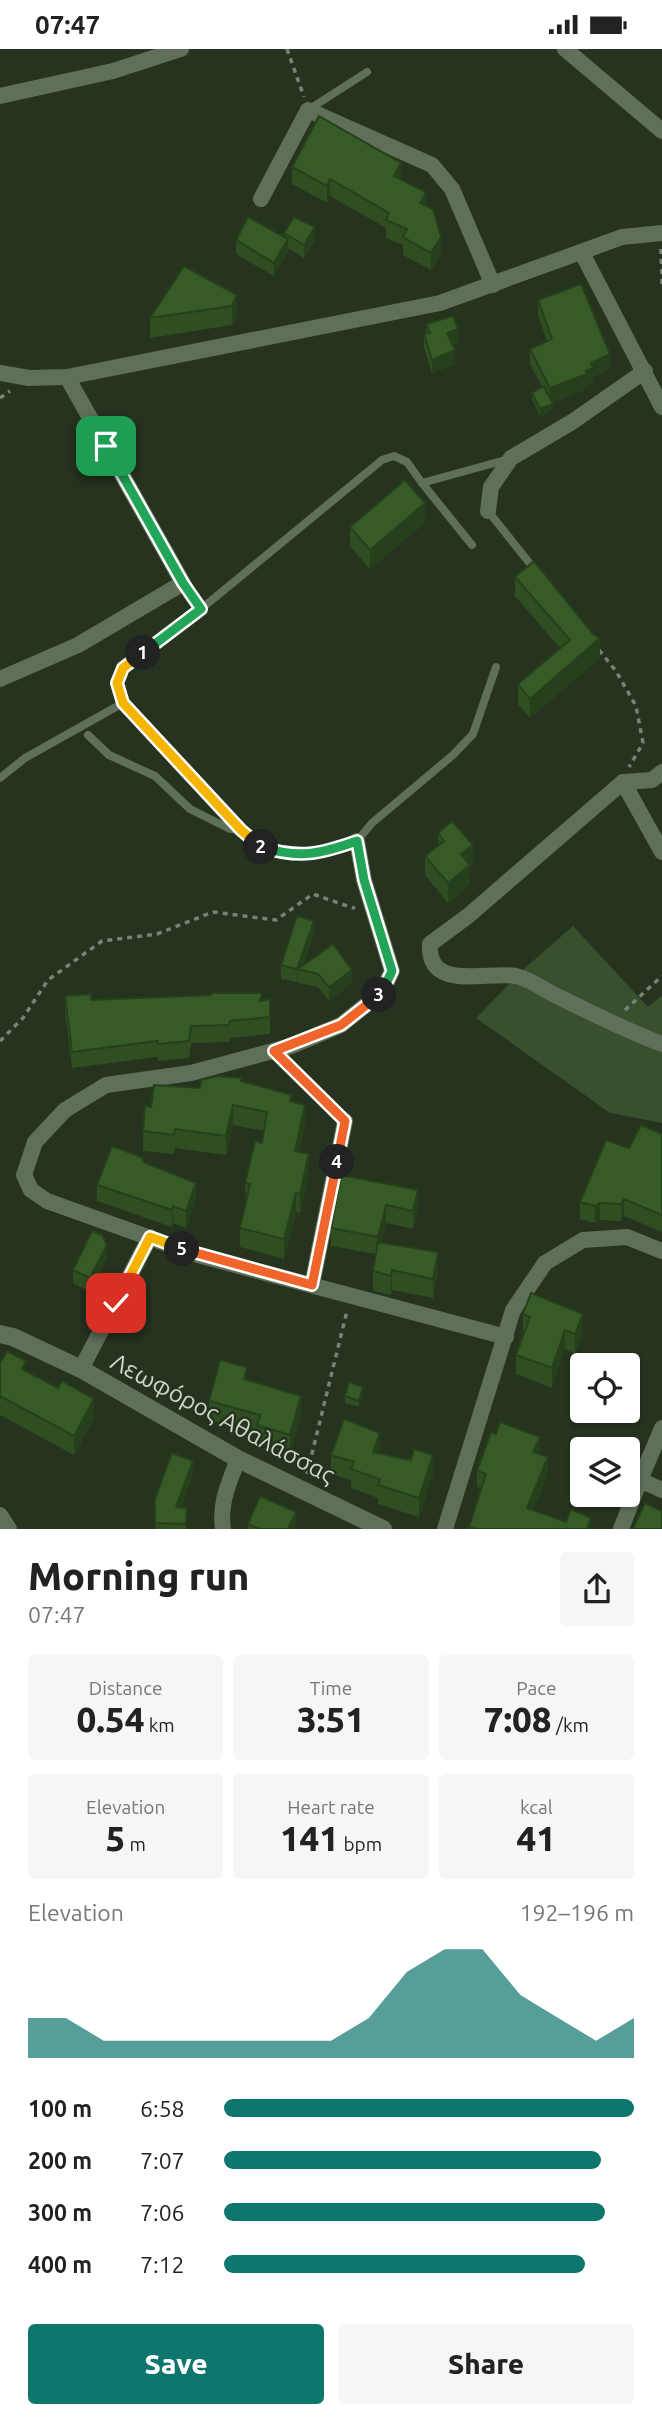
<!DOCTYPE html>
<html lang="en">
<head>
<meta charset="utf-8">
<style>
	body { margin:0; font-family:Ubuntu,sans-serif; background:#f6f6f6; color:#222; height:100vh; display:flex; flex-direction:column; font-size:26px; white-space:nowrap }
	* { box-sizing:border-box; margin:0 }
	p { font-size:23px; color:#767676 }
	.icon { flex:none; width:38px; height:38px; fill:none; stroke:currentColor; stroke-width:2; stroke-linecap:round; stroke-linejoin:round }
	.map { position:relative; height:1480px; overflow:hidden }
	.panel { display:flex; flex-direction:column; background:#fff; flex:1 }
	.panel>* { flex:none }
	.buttons { position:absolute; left:570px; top:1304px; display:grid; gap:14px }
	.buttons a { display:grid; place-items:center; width:70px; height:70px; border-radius:7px; background:#fff; box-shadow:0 2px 5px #0004; font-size:35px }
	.pin { position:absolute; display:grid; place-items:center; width:60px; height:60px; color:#fff; margin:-30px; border-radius:14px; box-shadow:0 4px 10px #0006 }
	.km { position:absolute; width:35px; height:35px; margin:-18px; border-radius:50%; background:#222; color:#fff; font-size:19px; line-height:35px; text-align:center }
	.round { display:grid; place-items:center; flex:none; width:74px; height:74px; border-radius:7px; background:#f6f6f6 }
	.overview { display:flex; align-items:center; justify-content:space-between; height:119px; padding:0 28px }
	h1 { font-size:38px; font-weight:800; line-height:52px }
	.figures { display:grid; grid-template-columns:repeat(3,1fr); gap:10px; height:119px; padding:7px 28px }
	.figures div { display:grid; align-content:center; border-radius:7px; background:#f6f6f6; text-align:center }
	.figures b { font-size:35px; font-weight:800 }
	.figures small { font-size:19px; font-weight:400 }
	.figures p { font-size:19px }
	.chart { height:196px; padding:14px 28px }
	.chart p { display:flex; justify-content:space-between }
	.chart svg { width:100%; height:126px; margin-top:7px; fill:#0f766e; opacity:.7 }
	.cta { display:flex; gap:14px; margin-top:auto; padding:14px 28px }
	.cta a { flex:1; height:80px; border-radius:7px; background:#0f766e; color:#fff; font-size:28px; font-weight:800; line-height:80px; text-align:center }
	.cta a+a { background:#f6f6f6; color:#222 }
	ul { padding:0 28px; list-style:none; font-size:23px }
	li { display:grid; grid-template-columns:112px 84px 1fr; align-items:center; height:52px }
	li i { height:18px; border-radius:9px; background:#0f766e }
	.status { display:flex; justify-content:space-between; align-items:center; height:49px; padding:0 35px; background:#fff; direction:ltr }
	.status svg { height:19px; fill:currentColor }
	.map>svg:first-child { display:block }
	.green { fill:#38502e }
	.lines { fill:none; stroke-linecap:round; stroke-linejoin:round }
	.path { stroke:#788373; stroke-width:3.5; stroke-dasharray:5 5; stroke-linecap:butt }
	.lane { stroke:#5f6f59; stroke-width:8 }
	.street { stroke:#5f6f59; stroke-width:16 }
	.secondary { stroke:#5f6f59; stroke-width:18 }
	.wall { fill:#2f4e22 }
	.shaded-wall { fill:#26401b }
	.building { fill:#375b27; stroke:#26401b; stroke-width:2 }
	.split-1-casing { stroke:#fff; stroke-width:14 }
	.split-2-casing { stroke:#fff; stroke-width:14 }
	.split-3-casing { stroke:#fff; stroke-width:14 }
	.split-4-casing { stroke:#fff; stroke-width:14 }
	.split-5-casing { stroke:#fff; stroke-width:14 }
	.split-6-casing { stroke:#fff; stroke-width:14 }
	.split-1 { stroke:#22a559; stroke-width:9 }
	.split-2 { stroke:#f5b400; stroke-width:9 }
	.split-3 { stroke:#22a559; stroke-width:9 }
	.split-4 { stroke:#f0652b; stroke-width:9 }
	.split-5 { stroke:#f0652b; stroke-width:9 }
	.split-6 { stroke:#f5b400; stroke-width:9 }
	.labels { text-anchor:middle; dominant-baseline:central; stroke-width:5; stroke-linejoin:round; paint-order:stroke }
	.street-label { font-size:24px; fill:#ced7cb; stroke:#25331f }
</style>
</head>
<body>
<div class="status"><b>07:47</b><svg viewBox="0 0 49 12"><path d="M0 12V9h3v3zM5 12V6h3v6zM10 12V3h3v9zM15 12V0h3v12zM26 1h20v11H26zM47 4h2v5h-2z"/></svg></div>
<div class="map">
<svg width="662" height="1480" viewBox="0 0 662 1480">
	<rect width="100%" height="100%" fill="#25331f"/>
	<!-- green -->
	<polygon class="green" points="573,877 648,958 662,946 662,1074 610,1064 476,969 525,919"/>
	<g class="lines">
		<!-- path -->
		<g class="path">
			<polyline points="287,0 304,48"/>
			<polyline points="661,200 662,235"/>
			<polyline points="0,349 10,342"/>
			<polyline points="599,601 616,622 636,657 643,694 629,718"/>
			<polyline points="625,961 662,927"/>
			<polyline points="0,992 23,969 48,931 102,892 157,885 213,863 276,871 313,845 353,859 355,858"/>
			<polyline points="288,1015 335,1062"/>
			<polyline points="307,1425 347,1262"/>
		</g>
		<!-- lane -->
		<g class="lane">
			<polyline points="308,61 367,23"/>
			<polyline points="422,434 509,410"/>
			<polyline points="488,462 535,521"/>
			<polyline points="472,496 422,434 407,413 394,407 382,411 201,560 123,619 117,634 123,654 241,781 258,797 287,806 324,803 357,792 372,774 453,706 473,685 496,618"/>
			<polyline points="183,534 201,560"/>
			<polyline points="88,686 109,706 155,727 190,760 230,780 241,781"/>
			<polyline points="0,729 25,709 123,654"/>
		</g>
		<!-- street -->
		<g class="street">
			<polyline points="565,0 662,82"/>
			<polyline points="0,47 113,22 181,0"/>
			<polyline points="261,150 308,61 432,116 452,140 493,236"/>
			<polyline points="582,204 662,358"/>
			<polyline points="0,324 29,329 67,328 440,254 622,188 662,184"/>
			<polyline points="488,462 491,438 511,409 572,373 645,322"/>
			<polyline points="0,630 78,596 183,534 67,328"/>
			<path d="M662 723 652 731 623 733 468 867 430 895C427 943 487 922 516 927 530 930 546 942 559 948 593 965 627 982 662 995"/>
			<polyline points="623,733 662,803"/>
			<polyline points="357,792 364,831 392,922 382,943 341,976 291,997 191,1024 106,1036 65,1061 35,1093 24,1126 31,1141 47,1152 198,1206 506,1288"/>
			<polyline points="312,1236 345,1072"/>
			<polyline points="81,1320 150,1188"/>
			<polyline points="640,1431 662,1379"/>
			<polyline points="0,1466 9,1480"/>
			<path d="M223 1480C219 1454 229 1434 238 1410"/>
			<polyline points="445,1480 513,1261 545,1214 583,1191 627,1188 662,1202"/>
			<polyline points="621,1480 640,1431 662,1441"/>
		</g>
		<!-- secondary -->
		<polyline class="secondary" points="0,1285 13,1288 81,1320 238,1410 383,1480"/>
	</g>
	<!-- wall -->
	<g class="wall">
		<polygon points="292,118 401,130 426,157 441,205 431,221 403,206 403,196 386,189 386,179 330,147 327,154 292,135"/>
		<polygon points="284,184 315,191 304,209 288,199 288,203 274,227 236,205 236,191 284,188"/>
		<polygon points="237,246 237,266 232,276 150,289 150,269"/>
		<polygon points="538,251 610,320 593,328 593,334 587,337 587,340 552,354 553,361 540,367 532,350 532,344 542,338 530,315 530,300 547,292 538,267"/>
		<polygon points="426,275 458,294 453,295 455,315 432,324 424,299 424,285 426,285"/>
		<polygon points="425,474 370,520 350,497 350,478"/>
		<polygon points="515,528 600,609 530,669 518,655 518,635 560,599 515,547"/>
		<polygon points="438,784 473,815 470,817 470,835 448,854 425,826 425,807 438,797"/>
		<polygon points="314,885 303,917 352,934 329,952 318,938 298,934 298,930 297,933 281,930 281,916"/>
		<polygon points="65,947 91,951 262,951 270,950 270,985 230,989 229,993 191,994 189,1009 158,1012 158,1008 72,1019 65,963"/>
		<polygon points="242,1032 292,1053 305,1075 299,1103 309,1125 300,1164 296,1163 284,1210 240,1198 240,1179 246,1153 245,1134 262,1094 264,1082 233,1076 226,1106 175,1099 174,1105 143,1102 143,1082 151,1058 200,1039"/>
		<polygon points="662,1085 662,1183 624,1167 621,1172 600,1171 595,1174 580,1170 580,1153 629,1099"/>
		<polygon points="144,1114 196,1151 186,1179 173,1174 172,1178 97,1152 97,1136"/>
		<polygon points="341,1126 418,1159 413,1180 386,1174 381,1194 438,1222 433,1249 392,1241 391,1246 373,1242 373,1222 376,1205 331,1197 331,1179"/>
		<polygon points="107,1209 90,1243 73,1234 73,1221"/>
		<polygon points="523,1265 583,1284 575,1305 565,1300 552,1339 516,1325 516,1306 523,1284"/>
		<polygon points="0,1314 26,1322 94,1369 74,1406 0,1366"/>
		<polygon points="247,1331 301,1366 290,1405 257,1395 257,1384 209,1371 209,1352"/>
		<polygon points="363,1345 359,1358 345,1354 345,1347"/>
		<polygon points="380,1404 433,1425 419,1468 378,1455 378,1449 351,1439 351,1431 331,1425 331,1406"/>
		<polygon points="540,1405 548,1425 533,1461 566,1473 591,1480 469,1480 481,1439 477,1438 477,1422"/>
		<polygon points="193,1425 181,1459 187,1459 186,1480 155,1480 155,1450"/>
		<polygon points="248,1475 296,1476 294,1480 248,1480"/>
	</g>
	<!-- shaded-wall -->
	<g class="shaded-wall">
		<polygon points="401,114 401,132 394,127"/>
		<polygon points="330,130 330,147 327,154 327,137"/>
		<polygon points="426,143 426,161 420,154"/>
		<polygon points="315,178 315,191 304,209 304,196"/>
		<polygon points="441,188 441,205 431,221 431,204"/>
		<polygon points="288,190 288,203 274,227 274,214"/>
		<polygon points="237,246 237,266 232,276 232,257"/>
		<polygon points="458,280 458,294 447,297 447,284"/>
		<polygon points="455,301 455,315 432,324 432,311"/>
		<polygon points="610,305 610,320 593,328 593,334 587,337 587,340 550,355 550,339 586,322 591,314"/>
		<polygon points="553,355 553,361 540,367 540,360"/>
		<polygon points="425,454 425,474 370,520 370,501"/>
		<polygon points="600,589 600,609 530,669 530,650"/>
		<polygon points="473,796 473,815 470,817 470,835 448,854 448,834 461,805"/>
		<polygon points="314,872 314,885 301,921 298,920 298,930 297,933 297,920"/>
		<polygon points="352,921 352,934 329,952 329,938"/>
		<polygon points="233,1056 233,1076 226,1106 226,1087"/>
		<polygon points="305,1056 305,1075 295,1121 295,1102"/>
		<polygon points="309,1105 309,1125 300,1164 300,1145"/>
		<polygon points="196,1134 196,1151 186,1179 186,1162"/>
		<polygon points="418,1141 418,1159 413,1180 413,1162"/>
		<polygon points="296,1144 296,1163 284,1210 284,1190"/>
		<polygon points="624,1150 624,1167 621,1172 621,1155"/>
		<polygon points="600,1154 600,1171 595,1174 595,1157"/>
		<polygon points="386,1156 386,1174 378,1206 378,1188"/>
		<polygon points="173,1157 173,1174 172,1178 172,1161"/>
		<polygon points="107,1196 107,1209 90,1243 90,1229"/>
		<polygon points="438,1203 438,1222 433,1249 433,1230"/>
		<polygon points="392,1221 392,1241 391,1246 391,1227"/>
		<polygon points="583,1265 583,1284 575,1305 575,1285"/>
		<polygon points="565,1281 565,1300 552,1339 552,1319"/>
		<polygon points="363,1338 363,1345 359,1358 359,1352"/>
		<polygon points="301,1347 301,1366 290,1405 290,1386"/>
		<polygon points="94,1350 94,1369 74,1406 74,1387"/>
		<polygon points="380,1384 380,1403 373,1422 373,1403"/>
		<polygon points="540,1388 540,1405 533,1420 533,1403"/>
		<polygon points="433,1406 433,1425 419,1468 419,1449"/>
		<polygon points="548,1408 548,1425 527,1475 527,1459"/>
		<polygon points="193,1412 193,1425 176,1471 176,1458"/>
		<polygon points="296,1463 296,1476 294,1480 288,1480"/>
		<polygon points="591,1469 591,1480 587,1480"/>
	</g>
	<!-- building -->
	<g class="building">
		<polygon points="319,67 401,114 394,127 426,143 420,154 433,160 441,188 431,204 403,188 407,180 386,171 389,164 330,130 327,137 292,118"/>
		<polygon points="248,168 288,190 274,214 236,191"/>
		<polygon points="294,168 315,178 304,196 284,184"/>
		<polygon points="184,217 237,246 232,257 150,269"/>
		<polygon points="581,235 610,305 591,314 593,319 586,322 587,325 550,339 530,300 552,290 538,251"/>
		<polygon points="453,267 458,280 447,284 455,301 432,311 424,285 430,284 426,275"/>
		<polygon points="544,337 553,355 540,360 532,344"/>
		<polygon points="405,431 425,454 370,501 350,478"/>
		<polygon points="534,512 593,585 600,589 530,650 518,635 570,591 515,528"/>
		<polygon points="452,772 473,796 461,805 470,816 448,834 425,807 444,792 438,784"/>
		<polygon points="297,867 314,872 297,920 281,916"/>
		<polygon points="333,895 352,921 329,938 318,925 298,920"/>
		<polygon points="212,944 262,944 260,952 270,950 270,968 230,972 229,976 191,977 189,992 158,995 158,992 72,1003 65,947 91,945 91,951 211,946"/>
		<polygon points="218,1027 242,1029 241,1032 292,1046 290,1052 305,1056 295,1102 309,1105 300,1145 296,1144 284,1190 240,1179 250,1135 245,1134 255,1092 262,1094 267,1063 233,1056 226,1087 175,1080 174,1086 143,1082 145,1057 151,1058 154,1036 200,1039 201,1031"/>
		<polygon points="641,1076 662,1085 662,1166 624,1150 621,1155 600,1154 595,1157 580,1153 606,1091 629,1099"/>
		<polygon points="112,1097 144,1109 143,1113 196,1134 186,1162 173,1157 172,1161 97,1136"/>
		<polygon points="341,1126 418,1141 413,1162 386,1156 378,1188 331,1179"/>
		<polygon points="92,1182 102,1186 107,1196 90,1229 73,1221"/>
		<polygon points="378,1193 438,1203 433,1230 392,1221 391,1227 373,1222"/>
		<polygon points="531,1244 583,1265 575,1285 565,1281 552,1319 516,1306 530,1268 523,1265"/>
		<polygon points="7,1302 26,1312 22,1320 58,1339 62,1332 94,1350 74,1387 0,1347 0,1314"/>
		<polygon points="220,1311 247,1318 244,1330 301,1347 290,1386 257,1376 260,1366 209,1352"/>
		<polygon points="349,1333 363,1338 359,1352 345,1347"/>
		<polygon points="344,1370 380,1384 373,1403 411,1411 414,1400 433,1406 419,1449 378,1436 380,1430 351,1420 354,1413 331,1406"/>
		<polygon points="500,1373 540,1388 533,1403 548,1408 527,1459 566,1473 571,1460 591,1469 587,1480 476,1480 469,1478 486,1425 477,1422 491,1383 496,1385"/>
		<polygon points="172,1404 193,1412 176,1458 187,1459 186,1475 155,1474 155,1450"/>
		<polygon points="260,1447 296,1463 288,1480 260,1480 248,1475"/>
		<polygon points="645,1454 662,1462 662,1480 633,1480"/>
	</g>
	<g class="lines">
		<defs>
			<polyline id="split-1" points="106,397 183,534 201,560 143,604"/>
			<polyline id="split-2" points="143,604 123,619 117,634 123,654 241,781 261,798"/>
			<path id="split-3" d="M261 798C300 810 320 805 357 792L364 831 392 922 382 943 379 946"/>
			<polyline id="split-4" points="337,1113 345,1072 274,1002 341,976 379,946"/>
			<polyline id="split-5" points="182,1200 312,1236 337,1113"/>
			<polyline id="split-6" points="116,1254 150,1188 182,1200"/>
		</defs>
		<!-- split-1 casing -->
		<use href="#split-1" class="split-1-casing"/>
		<!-- split-2 casing -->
		<use href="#split-2" class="split-2-casing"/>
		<!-- split-3 casing -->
		<use href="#split-3" class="split-3-casing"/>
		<!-- split-4 casing -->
		<use href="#split-4" class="split-4-casing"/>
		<!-- split-5 casing -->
		<use href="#split-5" class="split-5-casing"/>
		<!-- split-6 casing -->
		<use href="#split-6" class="split-6-casing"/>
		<!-- split-1 -->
		<use href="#split-1" class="split-1"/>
		<!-- split-2 -->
		<use href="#split-2" class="split-2"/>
		<!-- split-3 -->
		<use href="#split-3" class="split-3"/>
		<!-- split-4 -->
		<use href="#split-4" class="split-4"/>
		<!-- split-5 -->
		<use href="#split-5" class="split-5"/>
		<!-- split-6 -->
		<use href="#split-6" class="split-6"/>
	</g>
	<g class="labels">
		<!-- street labels -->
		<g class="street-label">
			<text transform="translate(223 1369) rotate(28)">Λεωφόρος Αθαλάσσας</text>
		</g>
	</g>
</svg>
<div class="buttons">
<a><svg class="icon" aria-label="locate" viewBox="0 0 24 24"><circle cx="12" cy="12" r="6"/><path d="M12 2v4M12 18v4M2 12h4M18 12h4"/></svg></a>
<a><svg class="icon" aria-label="layers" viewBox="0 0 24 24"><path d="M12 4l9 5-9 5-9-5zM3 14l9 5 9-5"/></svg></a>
</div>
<div class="pin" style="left:106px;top:397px;background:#1e9e55"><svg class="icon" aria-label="arrive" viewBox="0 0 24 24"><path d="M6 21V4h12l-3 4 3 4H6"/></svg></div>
<div class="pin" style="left:116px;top:1254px;background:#d93025"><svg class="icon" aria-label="check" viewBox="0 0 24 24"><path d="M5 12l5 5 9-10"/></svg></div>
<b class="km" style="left:143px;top:604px">1</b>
<b class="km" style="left:261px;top:798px">2</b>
<b class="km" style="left:379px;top:946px">3</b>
<b class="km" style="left:337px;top:1113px">4</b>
<b class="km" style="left:182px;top:1200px">5</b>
</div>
<section class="panel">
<div class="overview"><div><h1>Morning run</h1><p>07:47</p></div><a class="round"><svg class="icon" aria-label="share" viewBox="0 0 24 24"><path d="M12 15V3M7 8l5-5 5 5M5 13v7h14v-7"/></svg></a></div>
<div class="figures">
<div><p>Distance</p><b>0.54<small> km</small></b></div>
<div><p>Time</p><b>3:51</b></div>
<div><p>Pace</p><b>7:08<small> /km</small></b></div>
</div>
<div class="figures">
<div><p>Elevation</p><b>5<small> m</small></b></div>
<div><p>Heart rate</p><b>141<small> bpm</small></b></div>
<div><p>kcal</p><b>41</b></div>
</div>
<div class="chart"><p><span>Elevation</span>192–196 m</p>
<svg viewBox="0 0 160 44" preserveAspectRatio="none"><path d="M0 44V30L10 30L20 38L30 38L40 38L50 38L60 38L70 38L80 38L90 30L100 14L110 6L120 6L130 22L140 30L150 38L160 30V44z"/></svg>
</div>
<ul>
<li><b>100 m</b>6:58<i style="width:100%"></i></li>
<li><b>200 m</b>7:07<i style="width:92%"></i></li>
<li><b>300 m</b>7:06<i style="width:93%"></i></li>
<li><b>400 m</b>7:12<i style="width:88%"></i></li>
</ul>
<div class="cta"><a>Save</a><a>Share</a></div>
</section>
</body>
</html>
